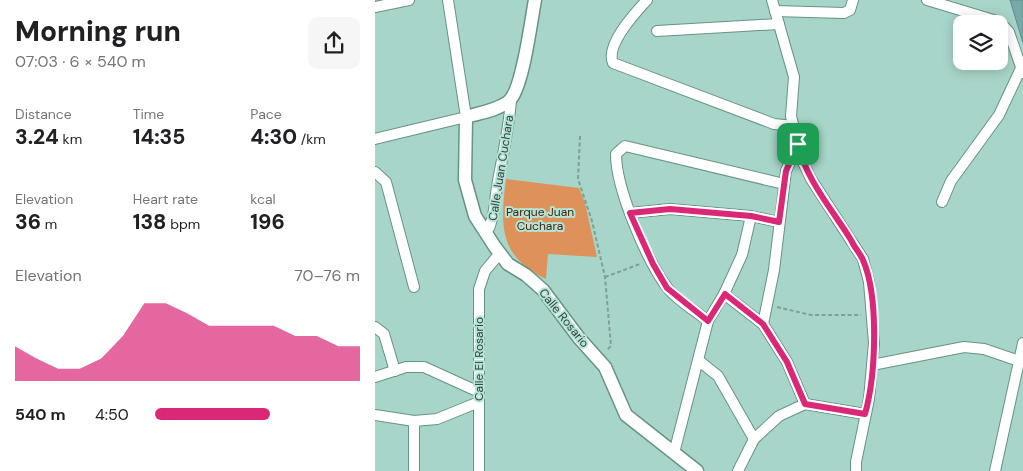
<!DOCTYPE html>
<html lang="en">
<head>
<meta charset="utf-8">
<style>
	body { margin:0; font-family:"DM Sans",sans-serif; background:#f6f6f6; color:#202124; height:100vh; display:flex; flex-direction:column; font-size:19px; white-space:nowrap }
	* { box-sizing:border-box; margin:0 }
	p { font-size:16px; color:#757577 }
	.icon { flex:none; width:28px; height:28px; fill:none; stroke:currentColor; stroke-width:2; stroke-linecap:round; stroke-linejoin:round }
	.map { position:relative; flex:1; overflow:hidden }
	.sheet { display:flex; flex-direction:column; background:#fff; width:375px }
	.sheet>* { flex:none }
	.controls { position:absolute; left:578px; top:15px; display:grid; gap:10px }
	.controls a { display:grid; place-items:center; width:55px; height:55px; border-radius:10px; background:#fff; box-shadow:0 2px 12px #0003; font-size:25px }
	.pin { position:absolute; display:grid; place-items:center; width:42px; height:42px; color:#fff; margin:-21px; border-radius:10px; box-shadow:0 2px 8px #0006 }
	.round { display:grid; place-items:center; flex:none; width:52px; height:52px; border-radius:10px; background:#f6f6f6 }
	.overview { display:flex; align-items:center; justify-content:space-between; height:85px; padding:0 15px }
	h1 { font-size:28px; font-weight:800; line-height:38px }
	.metrics { display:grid; grid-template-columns:repeat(3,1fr); gap:8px; height:85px; padding:5px 15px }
	.metrics div { display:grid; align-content:center }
	.metrics b { font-size:21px; font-weight:800 }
	.metrics small { font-size:14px; font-weight:400 }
	.metrics p { font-size:14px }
	.chart { height:140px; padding:10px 15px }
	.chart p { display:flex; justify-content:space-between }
	.chart svg { width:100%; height:90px; margin-top:5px; fill:#db2777; opacity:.7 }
	ul { padding:0 15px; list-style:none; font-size:16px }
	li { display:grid; grid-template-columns:80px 60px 1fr; align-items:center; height:38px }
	li i { height:12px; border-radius:6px; background:#db2777 }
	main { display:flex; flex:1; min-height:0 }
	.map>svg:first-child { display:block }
	.green { fill:#de9159 }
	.building { fill:#79a8a8; stroke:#608e8e }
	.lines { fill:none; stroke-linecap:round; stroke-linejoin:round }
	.minor-casing { stroke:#679286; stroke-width:12 }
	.tertiary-casing { stroke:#679286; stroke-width:15 }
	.path { stroke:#7da097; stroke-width:2; stroke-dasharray:4 2.5; stroke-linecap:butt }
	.minor { stroke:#fff; stroke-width:10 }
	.tertiary { stroke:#fff; stroke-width:12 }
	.route-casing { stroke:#fff; stroke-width:10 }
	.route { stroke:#db2777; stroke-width:6 }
	.labels { text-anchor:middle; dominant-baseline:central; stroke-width:4; stroke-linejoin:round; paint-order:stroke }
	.street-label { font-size:12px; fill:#2e403b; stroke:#b5e3d6 }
	.park-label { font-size:12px; fill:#44240b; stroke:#b5e3d6 }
</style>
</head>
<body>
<main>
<section class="sheet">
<div class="overview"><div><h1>Morning run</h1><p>07:03 · 6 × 540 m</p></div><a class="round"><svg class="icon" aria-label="share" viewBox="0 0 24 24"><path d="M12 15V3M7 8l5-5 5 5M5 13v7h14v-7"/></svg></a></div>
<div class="metrics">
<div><p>Distance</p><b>3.24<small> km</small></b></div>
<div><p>Time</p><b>14:35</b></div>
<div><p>Pace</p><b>4:30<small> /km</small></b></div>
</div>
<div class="metrics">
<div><p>Elevation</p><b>36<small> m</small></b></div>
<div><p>Heart rate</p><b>138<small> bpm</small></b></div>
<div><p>kcal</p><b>196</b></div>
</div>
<div class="chart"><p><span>Elevation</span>70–76 m</p>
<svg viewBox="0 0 160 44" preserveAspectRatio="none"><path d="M0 44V27L10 33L20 38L30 38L40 33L50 22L60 6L70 6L80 11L90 17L100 17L110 17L120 17L130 22L140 22L150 27L160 27V44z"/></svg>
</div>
<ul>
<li><b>540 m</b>4:50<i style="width:56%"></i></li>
</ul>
</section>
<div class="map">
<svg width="648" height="471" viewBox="0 0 648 471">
	<rect width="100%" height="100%" fill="#a8d5c9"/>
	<!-- green -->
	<path class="green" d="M131 179 204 188 210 203 222 257 173 254 171 279C124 256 125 227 131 179Z"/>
	<!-- building -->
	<polygon class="building" points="635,0 648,0 648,43"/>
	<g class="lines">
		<defs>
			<g id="minor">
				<path d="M272 0C260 13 230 45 238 63L399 124 419 126"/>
				<polyline points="397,0 419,77 416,116 426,158 436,179 488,259 494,282 499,343 494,399 481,462 481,471"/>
				<polyline points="552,0 625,22 634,32 648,73"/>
				<polyline points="0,7 34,0"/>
				<polyline points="400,11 469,13 475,10 478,0"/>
				<polyline points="282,31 404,24"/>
				<polyline points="0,139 91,117 73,0"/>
				<polyline points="0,172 11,182 39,287"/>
				<polyline points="567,202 576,181 624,115 646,68"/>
				<polyline points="255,213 295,209 376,216 404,222"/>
				<path d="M111 234C121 217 119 200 123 181 128 153 134 128 136 100"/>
				<polyline points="349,294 388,324 412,362 430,404 490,414"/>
				<path d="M333 321C320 310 301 300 291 286 271 258 241 189 241 154L250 146 409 184"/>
				<polyline points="388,324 399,270 411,171 423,144"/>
				<polyline points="0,327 9,334 20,371"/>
				<polyline points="323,360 343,376 379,439"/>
				<polyline points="497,365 589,347 609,349 644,361"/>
				<polyline points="0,377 31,367 49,367 104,392"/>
				<polyline points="0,415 39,421"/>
				<polyline points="299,453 333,321 349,294 367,255 376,216"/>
				<polyline points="39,471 39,421 62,419 104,402"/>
				<polyline points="104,471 104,289 110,271 125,253"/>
				<polyline points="363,471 379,439 404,416 430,404"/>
				<polyline points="620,471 648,343"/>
			</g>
			<path id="tertiary" d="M160 0C156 20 148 89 134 101 124 110 104 113 91 117L90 180 100 216 120 247 133 264 151 275 168 290 204 338 230 367 251 415 322 471"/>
		</defs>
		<!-- minor casing -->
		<use href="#minor" class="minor-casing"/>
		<!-- tertiary casing -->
		<use href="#tertiary" class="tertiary-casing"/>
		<!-- path -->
		<g class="path">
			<polyline points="205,136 203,179 217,221 230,277 236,346 232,350"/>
			<polyline points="230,277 265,264"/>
			<polyline points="402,307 436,315 486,315"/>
		</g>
		<!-- minor -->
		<use href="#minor" class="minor"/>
		<!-- tertiary -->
		<use href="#tertiary" class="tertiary"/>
	</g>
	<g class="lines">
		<defs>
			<path id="route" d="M423 144C431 180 457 209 476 240 479 247 485 253 488 260 504 297 501 375 490 414L430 404 412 362 388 324 350 294 333 321 292 288 278 264 255 213 295 209 376 216 404 222 411 171Z"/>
		</defs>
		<!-- route casing -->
		<use href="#route" class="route-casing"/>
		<!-- route -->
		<use href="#route" class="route"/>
	</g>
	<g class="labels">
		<!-- street labels -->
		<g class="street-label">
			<text transform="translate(126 168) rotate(-81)">Calle Juan Cuchara</text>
			<text transform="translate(189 318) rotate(51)">Calle Rosario</text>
			<text transform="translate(104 359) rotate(-90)">Calle El Rosario</text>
		</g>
		<!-- park labels -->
		<g class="park-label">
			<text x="165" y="212">Parque Juan<tspan x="165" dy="14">Cuchara</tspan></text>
		</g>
	</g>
</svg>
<div class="controls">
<a><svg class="icon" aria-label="layers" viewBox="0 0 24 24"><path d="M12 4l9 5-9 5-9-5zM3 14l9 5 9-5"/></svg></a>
</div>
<div class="pin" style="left:423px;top:144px;background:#1e9e55"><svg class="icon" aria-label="arrive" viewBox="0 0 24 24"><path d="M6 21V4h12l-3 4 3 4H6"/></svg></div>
</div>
</main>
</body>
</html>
